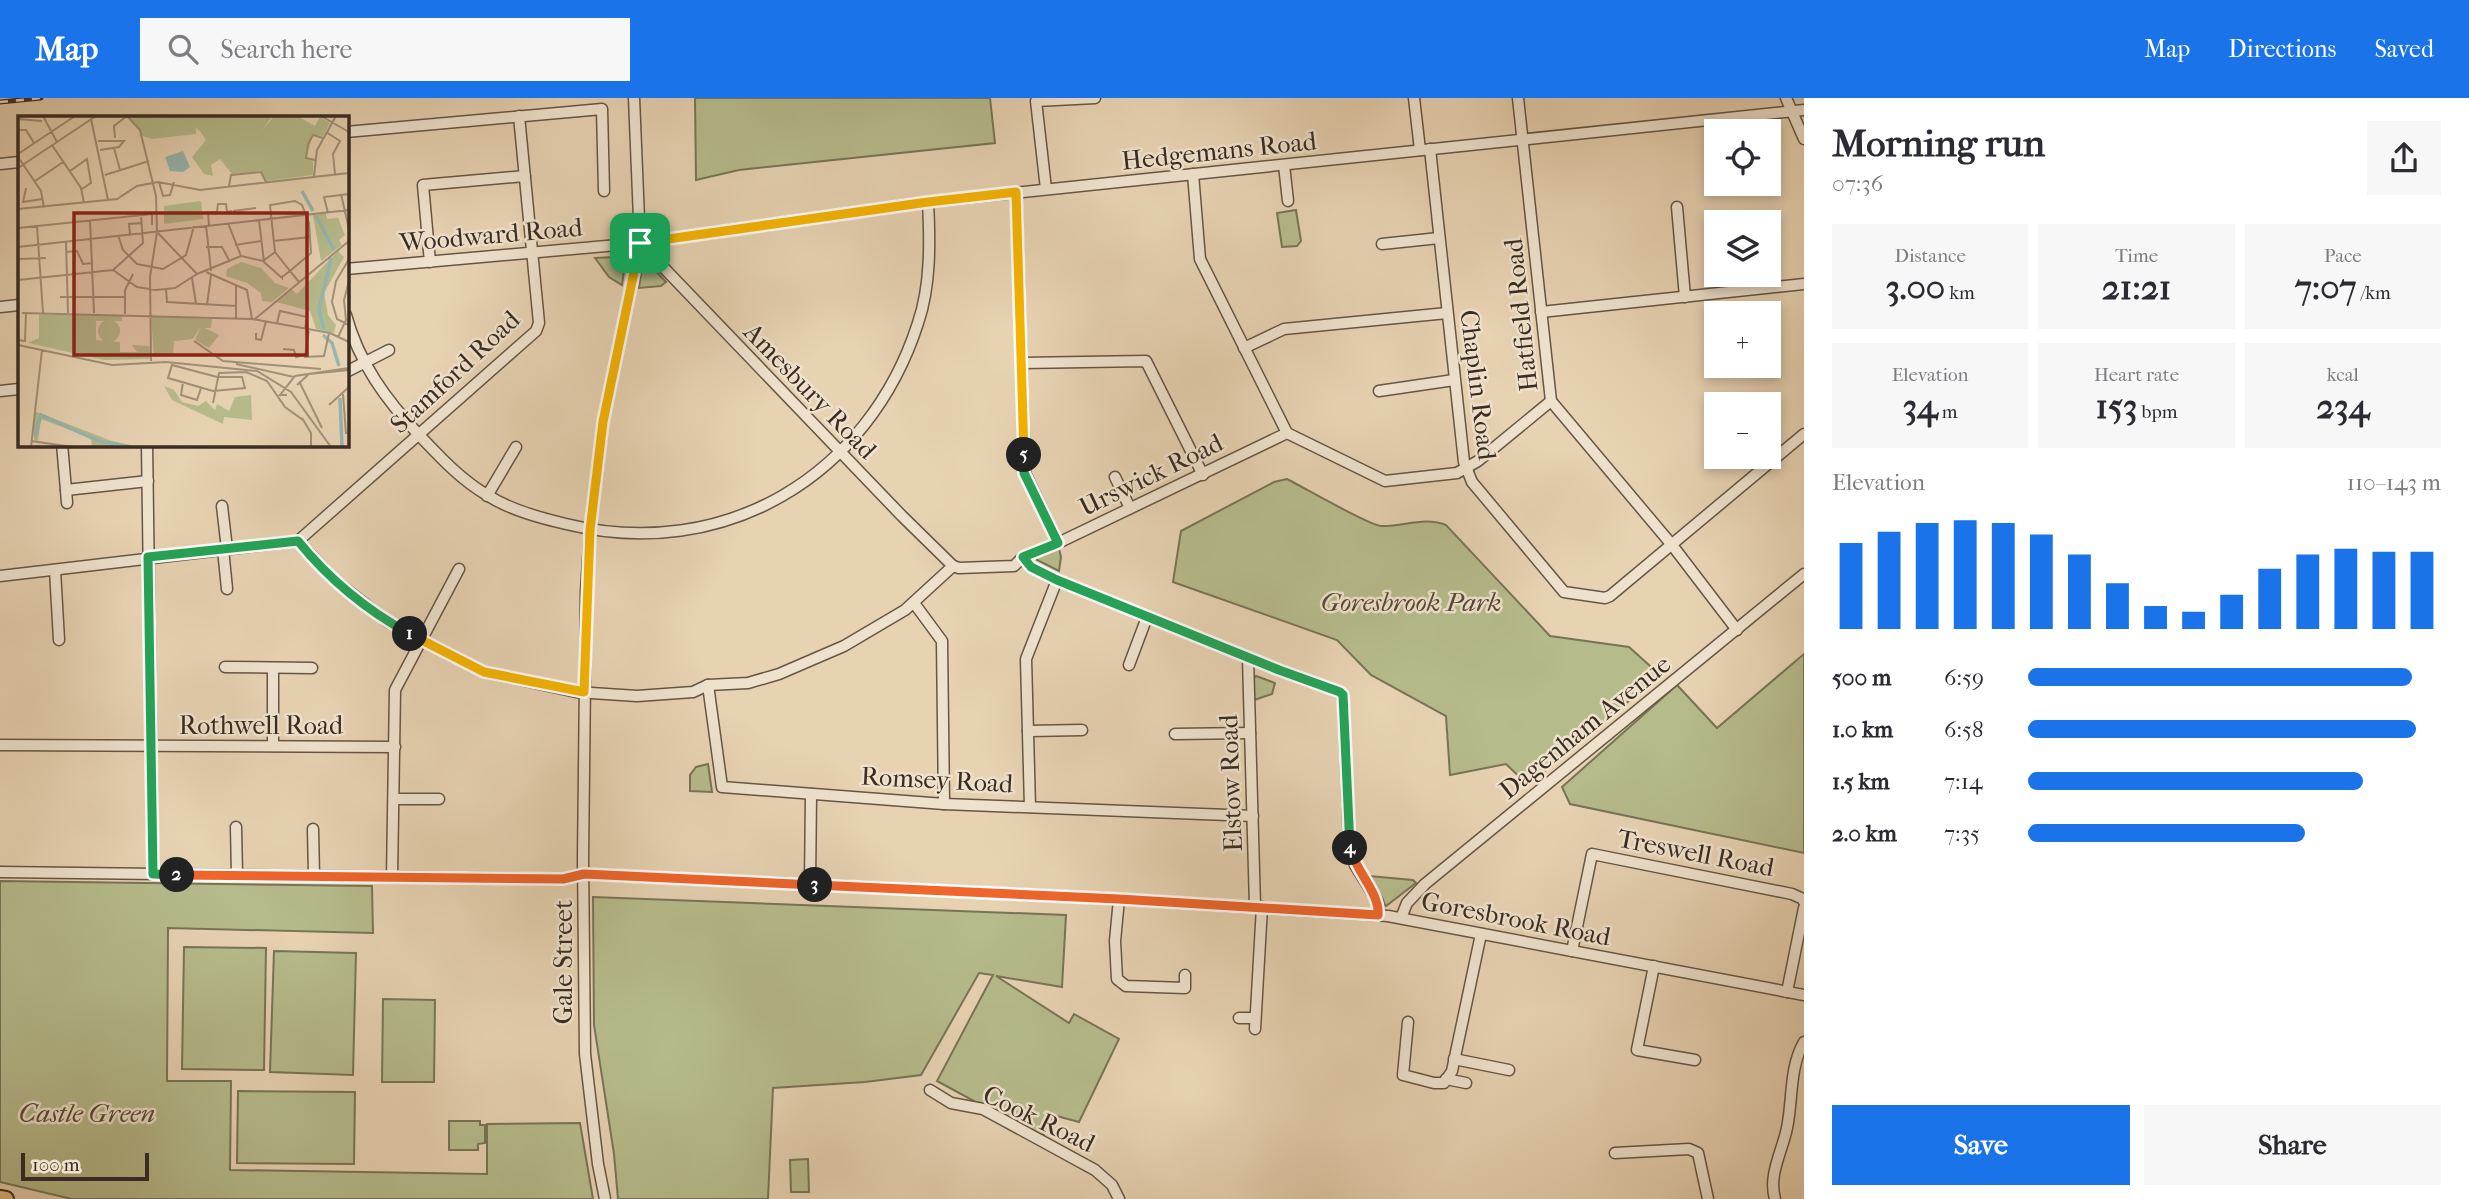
<!DOCTYPE html>
<html lang="en">
<head>
<meta charset="utf-8">
<style>
	body { margin:0; font-family:"IM FELL French Canon",serif; background:#f7f7f7; color:#2b2b33; height:100vh; display:flex; flex-direction:column; font-size:26px; white-space:nowrap }
	* { box-sizing:border-box; margin:0 }
	p { font-size:23px; color:#7c7c81 }
	.icon { flex:none; width:38px; height:38px; fill:none; stroke:currentColor; stroke-width:2; stroke-linecap:round; stroke-linejoin:round }
	.map { position:relative; flex:1; overflow:hidden }
	.drawer { display:flex; flex-direction:column; background:#fff; width:665px }
	.drawer>* { flex:none }
	.controls { position:absolute; left:1704px; top:21px; display:grid; gap:14px }
	.controls a { display:grid; place-items:center; width:77px; height:77px; border-radius:0px; background:#fff; box-shadow:0 4px 10px #0003; font-size:35px }
	.scale { position:absolute; left:21px; bottom:18px; width:128px; box-sizing:border-box; padding-left:7px; border:4px solid #3a2c22; border-top:0; font-size:19px; line-height:24px; white-space:nowrap; color:#3a2c22; -webkit-text-stroke:5px #efe2cd; paint-order:stroke }
	.pin { position:absolute; display:grid; place-items:center; width:60px; height:60px; color:#fff; margin:-30px; border-radius:14px; box-shadow:0 4px 10px #0006 }
	.km { position:absolute; width:35px; height:35px; margin:-18px; border-radius:50%; background:#222; color:#fff; font-size:19px; line-height:35px; text-align:center }
	.round { display:grid; place-items:center; flex:none; width:74px; height:74px; border-radius:0px; background:#f7f7f7 }
	.summary { display:flex; align-items:center; justify-content:space-between; height:119px; padding:0 28px }
	h1 { font-size:38px; font-weight:700; line-height:52px }
	.stats { display:grid; grid-template-columns:repeat(3,1fr); gap:10px; height:119px; padding:7px 28px }
	.stats div { display:grid; align-content:center; border-radius:0px; background:#f7f7f7; text-align:center }
	.stats b { font-size:35px; font-weight:700 }
	.stats small { font-size:19px; font-weight:400 }
	.stats p { font-size:19px }
	.chart { height:196px; padding:14px 28px }
	.chart p { display:flex; justify-content:space-between }
	.chart svg { width:100%; height:126px; margin-top:7px; stroke:#1a73e8; stroke-width:6 }
	.cta { display:flex; gap:14px; margin-top:auto; padding:14px 28px }
	.cta a { flex:1; height:80px; border-radius:0px; background:#1a73e8; color:#fff; font-size:28px; font-weight:700; line-height:80px; text-align:center }
	.cta a+a { background:#f7f7f7; color:#2b2b33 }
	ul { padding:0 28px; list-style:none; font-size:23px }
	li { display:grid; grid-template-columns:112px 84px 1fr; align-items:center; height:52px }
	li i { height:18px; border-radius:9px; background:#1a73e8 }
	header { display:flex; align-items:center; gap:42px; box-sizing:border-box; height:98px; padding:0 35px; background:#1a73e8; color:#fff }
	header strong { font-size:33px }
	nav { display:flex; gap:38px; margin-inline-start:auto; font-size:24px }
	.search { width:490px; height:63px; background:#f7f7f7; display:flex; align-items:center; gap:18px; box-sizing:border-box; padding:0 24px; border-radius:0px; color:#7c7c81; font-size:26px }
	main { display:flex; flex:1; min-height:0 }
	.map>svg:first-child { display:block }
	.green { fill:#b6bb8c; stroke:#787457; stroke-width:2 }
	.lines { fill:none; stroke-linecap:round; stroke-linejoin:round }
	.minor-casing { stroke:#655646; stroke-width:13 }
	.highway-casing { stroke:#3a2c22; stroke-width:18 }
	.minor { stroke:#efe2cd; stroke-width:10 }
	.highway { stroke:#e4b979; stroke-width:14 }
	.rail-casing { stroke:#3a2c22; stroke-width:5 }
	.rail { stroke:#efe2cd; stroke-width:2.5; stroke-dasharray:8; stroke-linecap:butt }
	.split-1-casing { stroke:#fff; stroke-width:14 }
	.split-2-casing { stroke:#fff; stroke-width:14 }
	.split-3-casing { stroke:#fff; stroke-width:14 }
	.split-4-casing { stroke:#fff; stroke-width:14 }
	.split-5-casing { stroke:#fff; stroke-width:14 }
	.split-6-casing { stroke:#fff; stroke-width:14 }
	.split-1 { stroke:#f5b400; stroke-width:9 }
	.split-2 { stroke:#22a559; stroke-width:9 }
	.split-3 { stroke:#f0652b; stroke-width:9 }
	.split-4 { stroke:#f0652b; stroke-width:9 }
	.split-5 { stroke:#22a559; stroke-width:9 }
	.split-6 { stroke:#f5b400; stroke-width:9 }
	.labels { text-anchor:middle; dominant-baseline:central; stroke-width:5; stroke-linejoin:round; paint-order:stroke }
	.street-label { font-size:26px; fill:#3a2c22; stroke:#efe2cd }
	.park-label { font-size:26px; font-style:italic; fill:#534937; stroke:#efe2cd }
	.inset-river { fill:none; stroke:#97b6b1; stroke-width:3.5 }
	.inset-road { fill:none; stroke:#a29078; stroke-width:2 }
	.view { fill:#8f2418; fill-opacity:0.15; stroke:#8f2418; stroke-width:3.5 }
	.inset-edge { fill:none; stroke:#3a2c22; stroke-width:3.5 }
</style>
</head>
<body>
<header>
<strong>Map</strong>
<div class="search"><svg class="icon" aria-label="search" viewBox="0 0 24 24"><circle cx="10" cy="10" r="6"/><path d="M15 15l6 6"/></svg>Search here</div>
<nav><a>Map</a><a>Directions</a><a>Saved</a></nav>
</header>
<main>
<div class="map">
<svg width="1804" height="1101" viewBox="0 0 1804 1101">
	<rect width="100%" height="100%" fill="#e7d2b2"/>
	<filter id="stains"><feTurbulence type="fractalNoise" baseFrequency=".00286" numOctaves="4"/><feColorMatrix values="0 0 0 0 .2 0 0 0 0 .09 0 0 0 0 .02 0 0 0 .5 -.17"/></filter>
	<radialGradient id="worn" r=".72"><stop offset=".6" stop-color="#630" stop-opacity="0"/><stop offset="1" stop-color="#630" stop-opacity=".3"/></radialGradient>
	<!-- green -->
	<g class="green">
		<polygon points="695,0 990,0 995,45 739,72 696,82"/>
		<polygon points="1296,112 1301,143 1297,148 1282,149 1277,115"/>
		<polygon points="615,159 623,162 625,166 622,187 609,179 595,160"/>
		<polygon points="647,167 651,168 666,184 661,188 639,190 642,168"/>
		<path d="M1287 381C1303 389 1368 427 1381 428 1403 429 1424 418 1446 427L1550 538 1629 549 1660 577 1528 687 1506 666 1450 677 1446 618 1371 577 1337 542 1173 484 1181 433 1274 384Z"/>
		<polygon points="1058,447 1061,459 1059,473 1037,462 1037,458"/>
		<polygon points="1804,556 1804,755 1570,706 1562,689 1677,587 1717,630"/>
		<polygon points="1256,578 1275,585 1272,596 1254,602 1254,580"/>
		<polygon points="708,666 712,694 690,693 690,677 696,669"/>
		<polygon points="1369,778 1413,782 1416,785 1386,808 1367,780"/>
		<polygon points="0,783 372,788 373,835 168,830 167,983 231,983 230,1072 487,1076 487,1026 580,1025 593,1101 72,1101 0,1084"/>
		<polygon points="593,799 1066,817 1062,889 996,878 1069,925 1074,916 1119,941 1079,1024 1053,1017 1042,1040 937,983 993,877 979,875 921,977 865,984 773,990 768,1101 618,1101 614,1056 594,927"/>
		<polygon points="184,849 266,850 264,972 182,971"/>
		<polygon points="274,853 356,855 353,977 270,974"/>
		<polygon points="383,901 435,902 434,984 382,984"/>
		<polygon points="238,993 355,994 354,1066 237,1065"/>
		<polygon points="449,1023 480,1023 480,1027 485,1027 485,1045 478,1046 478,1052 449,1052"/>
		<polygon points="808,1061 809,1094 791,1094 790,1062"/>
	</g>
	<g class="lines">
		<defs>
			<g id="minor">
				<polyline points="1414,0 1420,52"/>
				<polyline points="1518,0 1551,303 1672,447 1737,532"/>
				<polyline points="1786,0 1804,41"/>
				<polyline points="346,34 602,11 604,93"/>
				<polyline points="1430,51 1464,364 1472,384 1564,494 1605,500 1610,498 1804,336"/>
				<polyline points="0,66 19,64"/>
				<polyline points="1284,67 1288,103"/>
				<polyline points="1193,76 1200,161 1287,335 1385,383 1457,375 1478,363 1551,303"/>
				<polyline points="1046,91 1036,3 1095,0"/>
				<polyline points="1016,95 1025,375 1058,445"/>
				<polyline points="1677,109 1685,199"/>
				<polyline points="640,145 902,418 953,468 959,470 1014,468 1023,459 1058,445 1287,335"/>
				<polyline points="1382,146 1439,140"/>
				<polyline points="430,164 423,87 525,78"/>
				<polyline points="346,171 640,145 928,104 1804,12"/>
				<polyline points="0,209 19,207"/>
				<polyline points="1541,214 1804,186"/>
				<path d="M346 217C359 265 386 302 420 338 440 359 461 382 487 397 510 412 540 420 566 426 724 465 869 378 918 225 931 187 930 143 928 104"/>
				<polyline points="1244,250 1284,231 1447,215"/>
				<polyline points="1022,265 1146,263 1203,377"/>
				<polyline points="346,274 389,252"/>
				<polyline points="0,293 19,291"/>
				<polyline points="1379,293 1454,282"/>
				<polyline points="62,346 66,392 148,383"/>
				<polyline points="147,346 153,776"/>
				<polyline points="1115,379 1130,410"/>
				<polyline points="66,392 67,405"/>
				<polyline points="487,398 516,349"/>
				<polyline points="222,408 227,451"/>
				<polyline points="298,443 332,480 388,524 484,574 576,594 637,598 693,594 708,587 748,585 779,576 844,548 905,512 953,468"/>
				<polyline points="223,451 227,491"/>
				<polyline points="1023,459 1031,469 1057,482 1279,572 1340,594 1343,597 1349,743 1355,767 1378,804 1378,817"/>
				<polyline points="55,472 59,542"/>
				<polyline points="0,478 298,443 536,233 539,225 519,18"/>
				<polyline points="914,505 942,543 944,706"/>
				<polyline points="1248,560 1255,808"/>
				<polyline points="1129,567 1147,519"/>
				<polyline points="225,569 312,570"/>
				<polyline points="273,570 273,648"/>
				<polyline points="708,587 722,689 944,706 1253,718"/>
				<polyline points="1028,633 1082,632"/>
				<polyline points="1175,636 1250,635"/>
				<polyline points="0,647 395,649"/>
				<polyline points="395,701 439,701"/>
				<polyline points="1030,709 1026,561 1057,482"/>
				<polyline points="236,729 237,777"/>
				<polyline points="313,731 314,778"/>
				<polyline points="0,774 563,781 584,776 1119,801 1388,818 1804,897"/>
				<polyline points="392,779 395,592 459,471"/>
				<polyline points="810,786 811,696"/>
				<polyline points="1119,801 1115,843 1117,881 1126,888 1185,890 1185,877"/>
				<polyline points="1401,820 1407,805 1425,786 1804,476"/>
				<polyline points="1572,853 1592,756 1792,796 1803,801 1804,804"/>
				<polyline points="1654,868 1637,952 1695,962"/>
				<polyline points="1787,894 1804,810"/>
				<polyline points="1239,920 1255,920"/>
				<polyline points="1408,924 1403,977 1434,985 1444,985 1452,973 1481,836"/>
				<polyline points="1255,931 1262,809"/>
				<polyline points="1454,961 1509,972"/>
				<polyline points="1446,981 1466,985"/>
				<polyline points="930,992 951,1005 983,1011 1095,1072 1112,1087 1119,1101"/>
				<polyline points="1615,1055 1689,1051 1698,1055 1708,1101"/>
				<polyline points="605,1101 598,1066 585,956 583,761 586,493 590,432 603,324 640,145 634,0"/>
				<path d="M1775 1101C1768 1077 1782 1054 1787 1030 1793 1001 1789 970 1804 944"/>
			</g>
			<polyline id="highway" points="0,1100 6,1101"/>
		</defs>
		<!-- minor casing -->
		<use href="#minor" class="minor-casing"/>
		<!-- highway casing -->
		<use href="#highway" class="highway-casing"/>
		<!-- minor -->
		<use href="#minor" class="minor"/>
		<!-- highway -->
		<use href="#highway" class="highway"/>
		<defs>
			<polyline id="rail" points="0,4 41,0"/>
		</defs>
		<!-- rail casing -->
		<use href="#rail" class="rail-casing"/>
		<!-- rail -->
		<use href="#rail" class="rail"/>
	</g>
	<g class="lines">
		<defs>
			<polyline id="split-1" points="410,536 484,574 584,594 590,432 603,324 640,145"/>
			<path id="split-2" d="M177 777 153 776 148 459 298 443C328 480 368 513 410 536"/>
			<polyline id="split-3" points="177,777 563,781 584,776 815,787"/>
			<path id="split-4" d="M815 787 1119 801 1378 817C1380 795 1356 774 1350 750"/>
			<polyline id="split-5" points="1024,357 1024,375 1058,445 1023,459 1031,469 1057,482 1279,572 1340,594 1343,597 1350,750"/>
			<polyline id="split-6" points="640,145 928,104 1016,94 1024,357"/>
		</defs>
		<!-- split-1 casing -->
		<use href="#split-1" class="split-1-casing"/>
		<!-- split-2 casing -->
		<use href="#split-2" class="split-2-casing"/>
		<!-- split-3 casing -->
		<use href="#split-3" class="split-3-casing"/>
		<!-- split-4 casing -->
		<use href="#split-4" class="split-4-casing"/>
		<!-- split-5 casing -->
		<use href="#split-5" class="split-5-casing"/>
		<!-- split-6 casing -->
		<use href="#split-6" class="split-6-casing"/>
		<!-- split-1 -->
		<use href="#split-1" class="split-1"/>
		<!-- split-2 -->
		<use href="#split-2" class="split-2"/>
		<!-- split-3 -->
		<use href="#split-3" class="split-3"/>
		<!-- split-4 -->
		<use href="#split-4" class="split-4"/>
		<!-- split-5 -->
		<use href="#split-5" class="split-5"/>
		<!-- split-6 -->
		<use href="#split-6" class="split-6"/>
	</g>
	<g class="labels">
		<!-- street labels -->
		<g class="street-label">
			<text transform="translate(1219 53) rotate(-6)">Hedgemans Road</text>
			<text transform="translate(491 137) rotate(-5)">Woodward Road</text>
			<text transform="translate(1521 217) rotate(-96)">Hatfield Road</text>
			<text transform="translate(455 274) rotate(-43)">Stamford Road</text>
			<text transform="translate(1478 287) rotate(83)">Chaplin Road</text>
			<text transform="translate(810 293) rotate(46)">Amesbury Road</text>
			<text transform="translate(1151 377) rotate(-26)">Urswick Road</text>
			<text x="261" y="627">Rothwell Road</text>
			<text transform="translate(1585 629) rotate(-39)">Dagenham Avenue</text>
			<text transform="translate(937 682) rotate(3)">Romsey Road</text>
			<text transform="translate(1231 685) rotate(-92)">Elstow Road</text>
			<text transform="translate(1696 755) rotate(11)">Treswell Road</text>
			<text transform="translate(1516 821) rotate(11)">Goresbrook Road</text>
			<text transform="translate(563 864) rotate(-90)">Gale Street</text>
			<text transform="translate(1039 1021) rotate(26)">Cook Road</text>
		</g>
		<!-- park labels -->
		<g class="park-label">
			<text x="1411" y="504">Goresbrook Park</text>
			<text x="87" y="1015">Castle Green</text>
		</g>
	</g>
	<!-- overview -->
	<g transform="translate(18 18)">
		<rect width="331" height="331" fill="#e7d2b2"/>
		<path d="M111 0H254L244 15 256 0H279L297 10 302 1 312 7 305 20 295 19 288 42 295 45V59L248 65 243 55 214 58 202 43 193 49 195 60 186 58 174 41 188 24 182 15 178 12V18L134 23 125 20ZM183 85 185 103 146 108V90ZM308 97 309 103 320 102 327 119 321 124 324 129 303 145 295 99ZM320 135 326 141 306 177 310 199 318 209 316 217 298 213 292 195 258 186 273 173 279 178ZM223 146 243 152 257 167 271 172 254 186 244 185 243 177 229 167 208 160 209 153ZM21 199H104V205H78V224L102 226V236H119L114 229 131 230 133 243 86 244 10 227 21 222ZM133 200 194 203 193 212H187L201 219 191 232 177 224 183 210 175 223 156 225 155 240 136 241ZM80 215a11 11 0 1 1 22 0a11 11 0 1 1-22 0ZM146 270 156 274 164 286 180 290 188 285 197 294 199 288 211 295 217 281 233 279 234 304 206 301 205 308 154 284ZM16 295 94 325 118 331H74L73 322 23 303 20 325 16 324Z" fill="#b6bb8c"/>
		<path d="M165 35 172 51 165 56 152 55 147 41Z" fill="#97b6b1"/>
		<path class="inset-river" d="M284 75 295 95M298 100 316 134M306 214 301 194 313 142M305 219 314 227 321 250M322 282 324 331M17 320 23 299 81 325 114 331"/>
		<path class="inset-road" d="M25 0 39 26M109 0 122 14 138 80 139 116 132 161 133 245M303 0 331 16M0 3 24 5M73 3 90 84M0 14H8L16 27M308 16 322 25 315 38 317 58M97 22 96 10 109 0M80 25H106L101 31 82 34M34 29 63 72 66 87M96 32 102 54M0 38 57 0M0 41 23 75 26 92M297 44 288 42 290 28 295 19 305 22M0 52 78 0M52 55 69 43 73 67 64 73M87 59 131 45M296 60 299 34 318 0M17 65 45 46M141 66 145 80 152 79 156 66M211 70 213 59 243 56 248 66M8 72 5 86 24 83M323 78 331 113M0 93 99 83 119 70 140 66 182 74 331 57M215 95 238 92M310 97 306 81 331 78M72 104 76 197M241 104 246 146 264 162V161L272 155 293 137 291 107 284 89 277 85 252 89 257 136 272 155 281 166M210 107 223 140 245 145 257 136M188 109 193 155M191 109 190 97 199 96 200 88H208L209 96 214 95M19 110 25 197M0 112 134 98V109M139 116 179 158M112 118 111 108 124 107M100 119 105 134 119 148 145 153 168 139 176 110M48 125 50 197M255 125 292 121M217 129 243 125M0 131 331 94M188 131H204L212 146M48 136 59 135 65 148 75 147M0 143 28 142M331 143 318 165 314 186 319 203 331 209M95 154 119 171 138 174 157 172 179 158M188 156 229 174 234 203M179 158 223 140M174 162 178 188M0 164 95 154 125 127 123 99M218 169V202M148 173 149 186 218 190M42 181H107M189 189 193 159M4 197 234 203 312 217 331 226M107 198V174L115 158M237 203 331 125M259 207 262 195 289 201 287 213M291 213 287 241 306 240 311 217M238 217V223L243 224 248 205M320 221 328 204 326 184 331 165M0 224 7 225 8 197M176 225 205 245 303 253M0 229 94 249 148 246 239 255 273 276 313 331M265 233 276 234 278 241 286 239M218 248 276 261M154 249 199 261H224L227 272 195 275 150 262ZM165 266 163 279 179 284 183 272M282 267 304 312M279 269 291 258 331 254M325 278 328 318M269 279H262L277 260 331 252M195 287 201 257 228 256 249 265 267 291 285 304M311 289 331 271M284 302 293 317V331M13 325 55 331M13 331 24 234"/>
		<path class="view" d="M56 97H289V239H56Z"/>
		<rect width="331" height="331" class="inset-edge"/>
	</g>
	<rect width="100%" height="100%" filter="url(#stains)"/>
	<rect width="100%" height="100%" fill="url(#worn)"/>
</svg>
<div class="controls">
<a><svg class="icon" aria-label="locate" viewBox="0 0 24 24"><circle cx="12" cy="12" r="6"/><path d="M12 2v4M12 18v4M2 12h4M18 12h4"/></svg></a>
<a><svg class="icon" aria-label="layers" viewBox="0 0 24 24"><path d="M12 4l9 5-9 5-9-5zM3 14l9 5 9-5"/></svg></a>
<a>+</a>
<a>−</a>
</div>
<div class="scale">100 m</div>
<div class="pin" style="left:640px;top:145px;background:#1e9e55"><svg class="icon" aria-label="arrive" viewBox="0 0 24 24"><path d="M6 21V4h12l-3 4 3 4H6"/></svg></div>
<b class="km" style="left:410px;top:536px">1</b>
<b class="km" style="left:177px;top:777px">2</b>
<b class="km" style="left:815px;top:787px">3</b>
<b class="km" style="left:1350px;top:750px">4</b>
<b class="km" style="left:1024px;top:357px">5</b>
</div>
<section class="drawer">
<div class="summary"><div><h1>Morning run</h1><p>07:36</p></div><a class="round"><svg class="icon" aria-label="share" viewBox="0 0 24 24"><path d="M12 15V3M7 8l5-5 5 5M5 13v7h14v-7"/></svg></a></div>
<div class="stats">
<div><p>Distance</p><b>3.00<small> km</small></b></div>
<div><p>Time</p><b>21:21</b></div>
<div><p>Pace</p><b>7:07<small> /km</small></b></div>
</div>
<div class="stats">
<div><p>Elevation</p><b>34<small> m</small></b></div>
<div><p>Heart rate</p><b>153<small> bpm</small></b></div>
<div><p>kcal</p><b>234</b></div>
</div>
<div class="chart"><p><span>Elevation</span>110–143 m</p>
<svg viewBox="0 0 160 44" preserveAspectRatio="none"><path d="M5 44V14M15 44V10M25 44V7M35 44V6M45 44V7M55 44V11M65 44V18M75 44V28M85 44V36M95 44V38M105 44V32M115 44V23M125 44V18M135 44V16M145 44V17M155 44V17"/></svg>
</div>
<ul>
<li><b>500 m</b>6:59<i style="width:93%"></i></li>
<li><b>1.0 km</b>6:58<i style="width:94%"></i></li>
<li><b>1.5 km</b>7:14<i style="width:81%"></i></li>
<li><b>2.0 km</b>7:35<i style="width:67%"></i></li>
</ul>
<div class="cta"><a>Save</a><a>Share</a></div>
</section>
</main>
</body>
</html>
